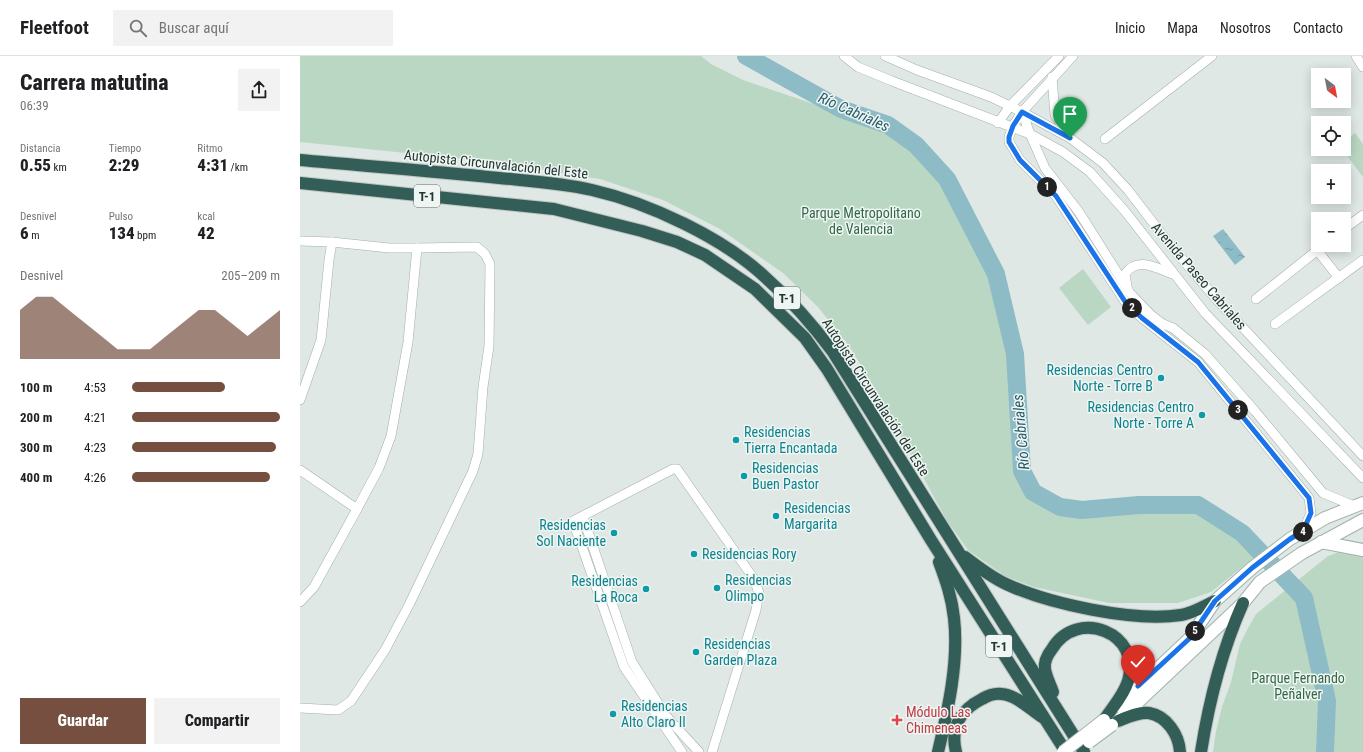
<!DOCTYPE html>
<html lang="es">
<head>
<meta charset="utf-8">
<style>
	body { margin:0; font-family:"Roboto Condensed",sans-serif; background:#f2f2f2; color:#202124; height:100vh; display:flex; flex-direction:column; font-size:15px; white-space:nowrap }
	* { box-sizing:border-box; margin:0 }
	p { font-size:13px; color:#757577 }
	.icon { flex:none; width:22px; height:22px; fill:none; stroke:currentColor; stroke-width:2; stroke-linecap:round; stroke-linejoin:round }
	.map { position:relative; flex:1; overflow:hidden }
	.sheet { display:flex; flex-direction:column; background:#fff; width:300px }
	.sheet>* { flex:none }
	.needle { width:26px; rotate:148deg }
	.fabs { position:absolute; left:1011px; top:12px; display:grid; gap:8px }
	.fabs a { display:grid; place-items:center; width:40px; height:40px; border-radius:0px; background:#fff; box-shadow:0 2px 10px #0003; font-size:20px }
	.pin { position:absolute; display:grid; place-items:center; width:34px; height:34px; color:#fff; margin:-41px -17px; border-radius:50% 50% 50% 0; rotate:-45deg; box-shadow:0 0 4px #0007 }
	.pin .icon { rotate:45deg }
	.km { position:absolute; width:20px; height:20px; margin:-10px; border-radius:50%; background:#222; color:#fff; font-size:11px; line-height:20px; text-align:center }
	.round { display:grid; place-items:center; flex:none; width:42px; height:42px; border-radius:0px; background:#f2f2f2 }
	.headline { display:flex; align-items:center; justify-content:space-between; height:68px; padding:0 20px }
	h1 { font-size:22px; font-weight:800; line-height:30px }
	.stats { display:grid; grid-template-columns:repeat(3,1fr); gap:6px; height:68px; padding:4px 20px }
	.stats div { display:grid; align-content:center }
	.stats b { font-size:17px; font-weight:800 }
	.stats small { font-size:11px; font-weight:400 }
	.stats p { font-size:11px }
	.chart { height:112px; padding:8px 20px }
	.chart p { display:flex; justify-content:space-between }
	.chart svg { width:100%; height:72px; margin-top:4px; fill:#764f41; opacity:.7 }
	.primary-button { display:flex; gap:8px; margin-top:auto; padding:8px 20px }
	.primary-button a { flex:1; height:46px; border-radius:0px; background:#764f41; color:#fff; font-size:16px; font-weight:800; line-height:46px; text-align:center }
	.primary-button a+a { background:#f2f2f2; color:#202124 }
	ul { padding:0 20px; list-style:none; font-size:13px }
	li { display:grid; grid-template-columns:64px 48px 1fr; align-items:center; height:30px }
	li i { height:10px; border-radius:5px; background:#764f41 }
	header { display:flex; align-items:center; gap:24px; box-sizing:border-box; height:56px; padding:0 20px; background:#fff; border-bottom:1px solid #e0e0e0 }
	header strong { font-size:19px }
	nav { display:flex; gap:22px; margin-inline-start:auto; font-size:14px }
	.search { width:280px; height:36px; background:#f2f2f2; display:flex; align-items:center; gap:10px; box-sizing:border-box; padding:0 14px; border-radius:0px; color:#757577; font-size:15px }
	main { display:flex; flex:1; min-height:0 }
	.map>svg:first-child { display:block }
	.green { fill:#bad7c3 }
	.water { fill:url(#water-ripples) }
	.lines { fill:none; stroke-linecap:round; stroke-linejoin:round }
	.river { stroke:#8dbcc7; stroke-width:18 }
	.street-casing { stroke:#a3afab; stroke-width:10 }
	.secondary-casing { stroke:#a0b3ac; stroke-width:14 }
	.highway-casing { stroke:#bdc3c1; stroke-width:14 }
	.street { stroke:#fff; stroke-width:9 }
	.secondary { stroke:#fff; stroke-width:12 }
	.highway { stroke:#325e57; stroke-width:12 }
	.secondary-bridge-casing { stroke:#a0b3ac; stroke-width:14; stroke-linecap:butt }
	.secondary-bridge { stroke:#fff; stroke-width:12 }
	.route-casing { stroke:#fff; stroke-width:8 }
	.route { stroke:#1a73e8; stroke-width:5 }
	.culture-dot { fill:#0f9aa8; stroke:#eff5f2; stroke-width:1.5 }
	.health-dot { fill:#e0444e; stroke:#eff5f2; stroke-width:1.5 }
	.labels { text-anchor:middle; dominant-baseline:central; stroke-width:3; stroke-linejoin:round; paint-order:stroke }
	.shield { fill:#eff5f2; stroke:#606f6b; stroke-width:1 }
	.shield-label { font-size:13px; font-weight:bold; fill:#223631 }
	.street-label { font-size:14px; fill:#223631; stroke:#eff5f2 }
	.park-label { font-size:14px; fill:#326848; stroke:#eff5f2 }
	.culture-label { font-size:14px; fill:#0d838f; stroke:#eff5f2; text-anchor:start }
	.health-label { font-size:14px; fill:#be3a42; stroke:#eff5f2; text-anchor:start }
	.water-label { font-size:15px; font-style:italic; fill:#245c6a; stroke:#eff5f2 }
</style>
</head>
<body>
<header>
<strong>Fleetfoot</strong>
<div class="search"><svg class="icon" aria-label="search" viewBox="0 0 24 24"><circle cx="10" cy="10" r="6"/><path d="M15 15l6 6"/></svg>Buscar aquí</div>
<nav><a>Inicio</a><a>Mapa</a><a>Nosotros</a><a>Contacto</a></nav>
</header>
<main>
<section class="sheet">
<div class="headline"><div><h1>Carrera matutina</h1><p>06:39</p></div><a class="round"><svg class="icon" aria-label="share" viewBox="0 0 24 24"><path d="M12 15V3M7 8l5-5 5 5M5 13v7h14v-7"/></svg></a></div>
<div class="stats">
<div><p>Distancia</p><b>0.55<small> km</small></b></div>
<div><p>Tiempo</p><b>2:29</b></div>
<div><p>Ritmo</p><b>4:31<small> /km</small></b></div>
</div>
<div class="stats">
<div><p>Desnivel</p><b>6<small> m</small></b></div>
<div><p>Pulso</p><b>134<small> bpm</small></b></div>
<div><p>kcal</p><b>42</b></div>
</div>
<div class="chart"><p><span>Desnivel</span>205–209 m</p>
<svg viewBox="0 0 160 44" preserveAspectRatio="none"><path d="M0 44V14L10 6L20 6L30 14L40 22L50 30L60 38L70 38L80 38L90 30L100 22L110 14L120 14L130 22L140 30L150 22L160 14V44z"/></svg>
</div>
<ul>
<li><b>100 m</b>4:53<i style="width:63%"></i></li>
<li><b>200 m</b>4:21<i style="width:100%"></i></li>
<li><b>300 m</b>4:23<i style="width:97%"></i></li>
<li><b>400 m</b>4:26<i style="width:93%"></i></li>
</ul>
<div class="primary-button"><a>Guardar</a><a>Compartir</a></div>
</section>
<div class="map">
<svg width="1063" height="696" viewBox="0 0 1063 696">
	<defs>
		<pattern id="water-ripples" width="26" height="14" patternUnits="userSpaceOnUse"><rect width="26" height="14" fill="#8dbcc7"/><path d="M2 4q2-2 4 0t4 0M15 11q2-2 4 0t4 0" fill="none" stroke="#739aa2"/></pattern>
	</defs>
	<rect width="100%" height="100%" fill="#dfe8e4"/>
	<!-- green -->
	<g class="green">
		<polygon points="0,0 401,0 411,8 443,24 587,73 614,91 637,111 656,139 679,180 700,232 714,277 719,403 726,425 750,451 786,460 904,450 952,484 962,495 911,536 878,547 809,547 734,531 705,520 668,494 646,463 576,335 550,291 518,251 483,217 420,173 363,144 300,123 193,106 0,86"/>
		<polygon points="1055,77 1063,88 1063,121 1042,93 1044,93 1044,85"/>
		<polygon points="783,213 811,251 788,269 759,232"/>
		<polygon points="1042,495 1063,501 1063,696 913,696 916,675 922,651 931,626 940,588 948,572 956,558 1028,500"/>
	</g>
	<!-- water -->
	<polygon class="water" points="923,173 945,201 935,209 913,180"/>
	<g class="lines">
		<!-- river -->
		<polyline class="river" points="446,0 541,53 588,69 616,89 647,123 696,218 715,298 722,415 733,436 760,451 782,454 839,449 898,449 942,477 1004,542 1027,645 1025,696"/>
		<defs>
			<g id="street">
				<polyline points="544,0 558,11 592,25 730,78 763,96 790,116 824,154 905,257 1063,422"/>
				<polyline points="585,0 617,14 691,41 722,56 770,82 803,107 828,134 867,185 917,244 1063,400"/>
				<polyline points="773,0 722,56 713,70 709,81 709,86 720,104 756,140 826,247 842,262 898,306 1009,442 1011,457 1003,475"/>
				<polyline points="1056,0 1063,11"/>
				<polyline points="752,21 755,59 768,79"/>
				<polyline points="722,56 730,78 745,112 779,156 830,237 851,259 863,268 873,272 905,298 955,355 1023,437 1054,450"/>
				<polyline points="698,67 710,50 759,0"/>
				<polyline points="805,83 912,0"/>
				<polyline points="1044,173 1063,159"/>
				<polyline points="0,185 32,186"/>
				<polyline points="1017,194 1039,222"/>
				<path d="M827 230 825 218C837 200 856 212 873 218"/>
				<polyline points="956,243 1024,189"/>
				<polyline points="975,268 1063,204"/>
				<polyline points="0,344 21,284 29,204 32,186 89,192 117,192 108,286 91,380 79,412 57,453 14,531 0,546"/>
				<polyline points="0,414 57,453"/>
				<polyline points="283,461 332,606 366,660 399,696"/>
				<polyline points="0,652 38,654 51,645 85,594 109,549 173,415 178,398 183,331 189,290 190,208 185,198 177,191 117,192"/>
				<polyline points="382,696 324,611 273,465 373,413 377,413 454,523 459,537 456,554 412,696"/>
			</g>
			<g id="secondary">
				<polyline points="1021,486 1063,494"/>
				<polyline points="818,650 890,582 915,545 952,512 990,483 1025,462 1063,447"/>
				<polyline points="818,665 943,547 960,526 1002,497 1063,464"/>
			</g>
			<g id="highway">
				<path d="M0 104C66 110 133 115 199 122 230 125 262 127 292 134 349 147 424 182 466 222 491 244 513 269 533 296L784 696"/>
				<polyline points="0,127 254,153 342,175 377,186 405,199 455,233 505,282 527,313 631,484 766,696"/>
				<path d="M665 501C678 511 691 521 706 528 749 548 833 566 881 559 893 557 904 550 915 545"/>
				<path d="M753 636C750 628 746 620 745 613 744 606 748 598 752 593 777 551 843 577 828 625 824 639 812 652 804 664"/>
				<path d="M818 665C828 661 838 656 849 657 867 660 879 679 880 696"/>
				<path d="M638 696C648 654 659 606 654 562 652 542 646 525 639 506"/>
				<path d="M656 696C650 672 660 654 682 643 687 640 695 637 702 638 716 639 730 653 742 661"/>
				<path d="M901 696C909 645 922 594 943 547"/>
			</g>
		</defs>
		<!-- street casing -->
		<use href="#street" class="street-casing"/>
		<!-- secondary casing -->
		<use href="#secondary" class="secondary-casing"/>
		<!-- highway casing -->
		<use href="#highway" class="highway-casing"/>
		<!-- street -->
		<use href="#street" class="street"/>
		<!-- secondary -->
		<use href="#secondary" class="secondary"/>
		<!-- highway -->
		<use href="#highway" class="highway"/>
		<defs>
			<g id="secondary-bridge">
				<polyline points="789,686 812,669"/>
				<polyline points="763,696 804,664"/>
			</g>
		</defs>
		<!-- secondary-bridge casing -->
		<use href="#secondary-bridge" class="secondary-bridge-casing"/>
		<!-- secondary-bridge -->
		<use href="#secondary-bridge" class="secondary-bridge"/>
	</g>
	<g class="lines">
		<defs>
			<polyline id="route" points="770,82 722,56 713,70 709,81 709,86 720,104 756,140 826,247 842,262 898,306 1009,442 1011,457 1003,475 990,483 952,512 915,545 890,582 838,630"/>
		</defs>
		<!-- route casing -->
		<use href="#route" class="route-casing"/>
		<!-- route -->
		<use href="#route" class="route"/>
	</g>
	<!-- markers -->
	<g class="culture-dot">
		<circle cx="861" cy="322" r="4"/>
		<circle cx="902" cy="359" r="4"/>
		<circle cx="436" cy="384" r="4"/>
		<circle cx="444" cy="420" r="4"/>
		<circle cx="476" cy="460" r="4"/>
		<circle cx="314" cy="477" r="4"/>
		<circle cx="394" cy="498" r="4"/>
		<circle cx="417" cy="532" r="4"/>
		<circle cx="346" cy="533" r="4"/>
		<circle cx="396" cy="596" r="4"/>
		<circle cx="313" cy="658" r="4"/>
	</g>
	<path class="health-dot" d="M595 658h4v4h4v4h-4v4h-4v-4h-4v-4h4z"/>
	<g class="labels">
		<!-- shield labels -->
		<g class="shield">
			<rect x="114" y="129" width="26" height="22" rx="3"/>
			<rect x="474" y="231" width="26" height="22" rx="3"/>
			<rect x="686" y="579" width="26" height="22" rx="3"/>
		</g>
		<g class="shield-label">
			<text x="127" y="140">T-1</text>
			<text x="487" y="242">T-1</text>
			<text x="699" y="590">T-1</text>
		</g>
		<!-- street labels -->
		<g class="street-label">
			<text transform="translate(196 108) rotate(6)">Autopista Circunvalación del Este</text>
			<text transform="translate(899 220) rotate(49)">Avenida Paseo Cabriales</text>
			<text transform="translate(576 341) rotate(57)">Autopista Circunvalación del Este</text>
		</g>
		<!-- park labels -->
		<g class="park-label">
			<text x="561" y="157">Parque Metropolitano<tspan x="561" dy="16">de Valencia</tspan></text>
			<text x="998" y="622">Parque Fernando<tspan x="998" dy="16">Peñalver</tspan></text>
		</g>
		<!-- culture labels -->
		<g class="culture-label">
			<text x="853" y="314" text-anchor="end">Residencias Centro<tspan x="853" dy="16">Norte - Torre B</tspan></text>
			<text x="894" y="351" text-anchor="end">Residencias Centro<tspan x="894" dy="16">Norte - Torre A</tspan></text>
			<text x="444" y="376">Residencias<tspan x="444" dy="16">Tierra Encantada</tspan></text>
			<text x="452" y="412">Residencias<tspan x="452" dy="16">Buen Pastor</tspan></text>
			<text x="484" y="452">Residencias<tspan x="484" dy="16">Margarita</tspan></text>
			<text x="306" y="469" text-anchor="end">Residencias<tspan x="306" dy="16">Sol Naciente</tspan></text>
			<text x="402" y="498">Residencias Rory</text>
			<text x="425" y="524">Residencias<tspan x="425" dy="16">Olimpo</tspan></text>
			<text x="338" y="525" text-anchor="end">Residencias<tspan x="338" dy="16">La Roca</tspan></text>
			<text x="404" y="588">Residencias<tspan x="404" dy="16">Garden Plaza</tspan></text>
			<text x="321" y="650">Residencias<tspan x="321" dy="16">Alto Claro II</tspan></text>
		</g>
		<!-- health labels -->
		<g class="health-label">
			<text x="606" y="656">Módulo Las<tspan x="606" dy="16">Chimeneas</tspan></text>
		</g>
		<!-- water labels -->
		<g class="water-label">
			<text transform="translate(554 56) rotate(24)">Río Cabriales</text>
			<text transform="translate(721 376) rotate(-95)">Río Cabriales</text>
		</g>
	</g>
</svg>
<div class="fabs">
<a><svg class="needle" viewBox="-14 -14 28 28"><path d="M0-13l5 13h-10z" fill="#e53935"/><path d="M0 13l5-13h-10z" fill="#757577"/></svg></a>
<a><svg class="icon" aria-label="locate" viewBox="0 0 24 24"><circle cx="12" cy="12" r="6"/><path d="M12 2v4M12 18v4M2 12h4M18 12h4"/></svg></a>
<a>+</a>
<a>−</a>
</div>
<div class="pin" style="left:770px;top:82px;background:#1e9e55"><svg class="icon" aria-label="arrive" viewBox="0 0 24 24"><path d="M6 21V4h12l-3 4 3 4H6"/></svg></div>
<div class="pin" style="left:838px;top:630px;background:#d93025"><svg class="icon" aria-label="check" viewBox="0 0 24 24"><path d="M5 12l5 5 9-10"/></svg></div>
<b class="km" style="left:747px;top:131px">1</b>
<b class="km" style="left:832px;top:252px">2</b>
<b class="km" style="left:938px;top:354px">3</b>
<b class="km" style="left:1003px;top:476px">4</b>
<b class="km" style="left:895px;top:575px">5</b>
</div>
</main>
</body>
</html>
